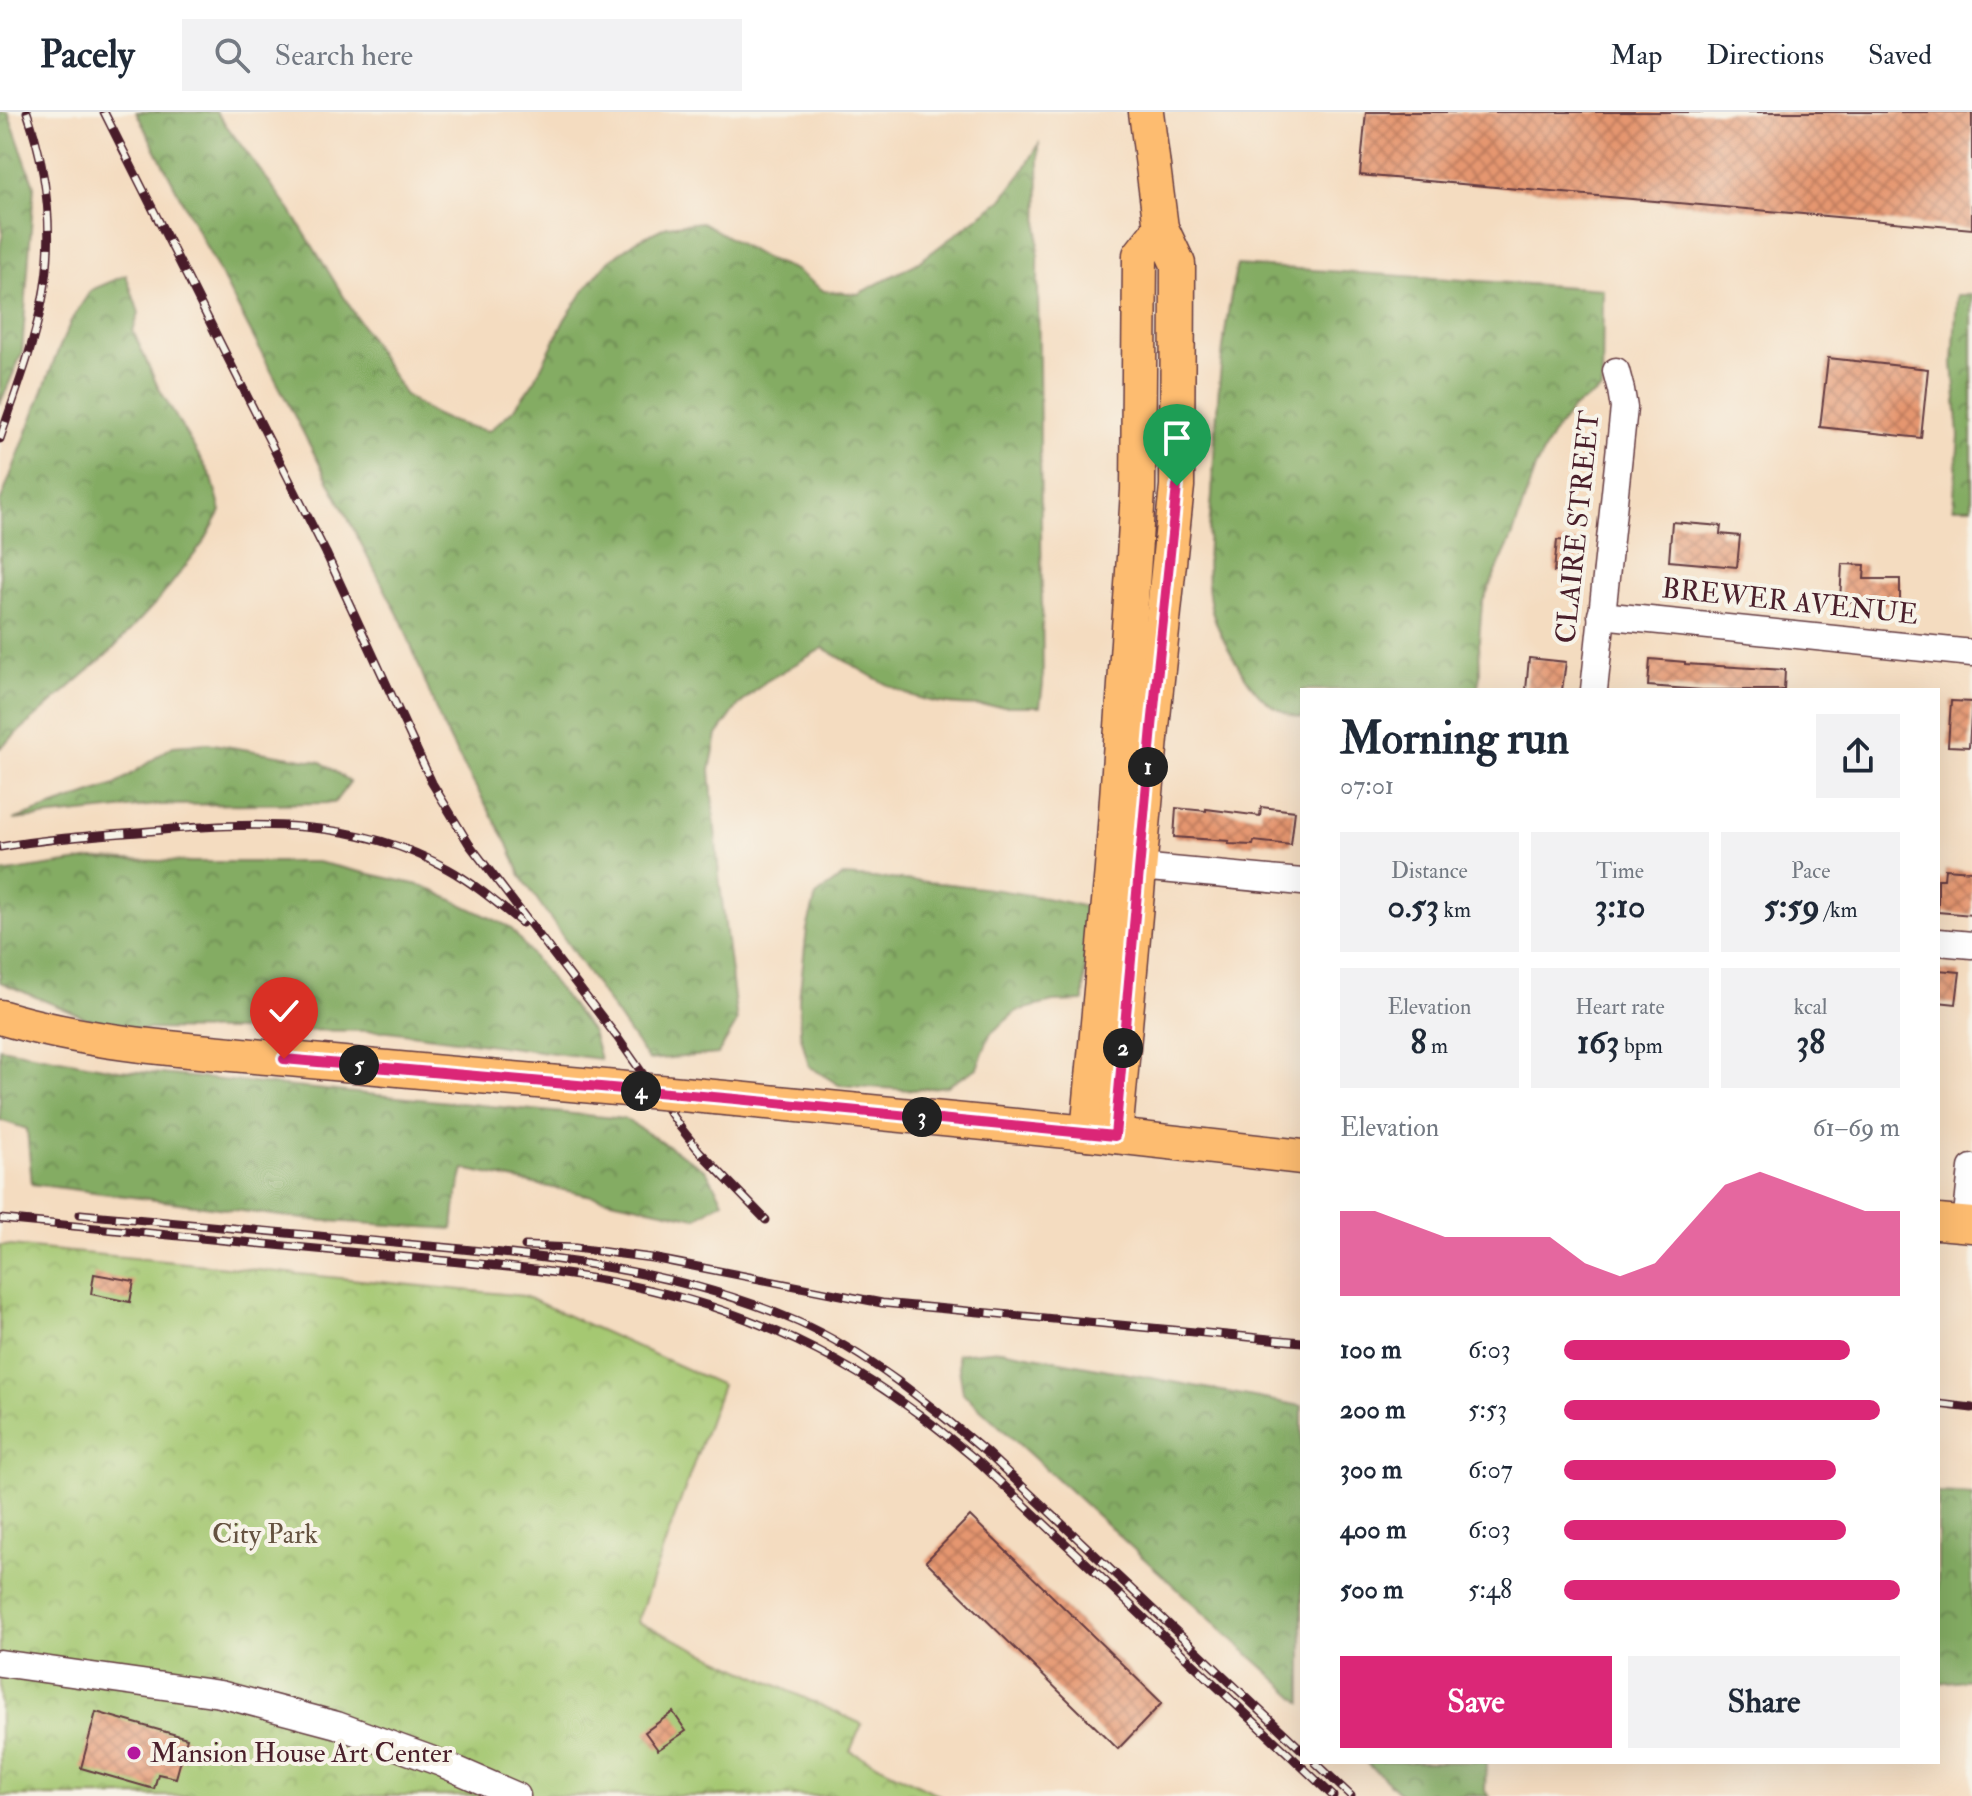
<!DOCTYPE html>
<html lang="en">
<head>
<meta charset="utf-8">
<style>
	body { margin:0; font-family:"IM FELL Double Pica",serif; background:#f2f2f3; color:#1f2937; height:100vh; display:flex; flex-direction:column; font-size:30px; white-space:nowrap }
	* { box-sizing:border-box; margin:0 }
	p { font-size:26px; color:#747a83 }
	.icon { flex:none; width:44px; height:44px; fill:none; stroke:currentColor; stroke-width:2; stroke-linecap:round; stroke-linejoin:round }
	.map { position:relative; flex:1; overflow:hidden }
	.sheet { position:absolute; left:1300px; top:576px; width:640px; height:1076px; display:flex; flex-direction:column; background:#fff; border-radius:0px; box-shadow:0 8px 32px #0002 }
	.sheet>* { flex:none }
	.pin { position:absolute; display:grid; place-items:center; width:68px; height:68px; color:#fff; margin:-82px -34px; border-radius:50% 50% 50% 0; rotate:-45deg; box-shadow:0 0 8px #0007 }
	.pin .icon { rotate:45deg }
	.km { position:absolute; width:40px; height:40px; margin:-20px; border-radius:50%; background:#222; color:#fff; font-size:22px; line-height:40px; text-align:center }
	.round { display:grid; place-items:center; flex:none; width:84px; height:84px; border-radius:0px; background:#f2f2f3 }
	.head { display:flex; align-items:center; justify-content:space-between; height:136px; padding:0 40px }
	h1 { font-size:44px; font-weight:700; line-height:60px }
	.metrics { display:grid; grid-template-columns:repeat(3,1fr); gap:12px; height:136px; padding:8px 40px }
	.metrics div { display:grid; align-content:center; border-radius:0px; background:#f2f2f3; text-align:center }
	.metrics b { font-size:34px; font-weight:700 }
	.metrics small { font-size:22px; font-weight:400 }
	.metrics p { font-size:22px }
	.chart { height:224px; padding:16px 40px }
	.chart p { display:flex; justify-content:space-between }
	.chart svg { width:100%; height:144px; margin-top:8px; fill:#db2777; opacity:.7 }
	.cta { display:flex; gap:16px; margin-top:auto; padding:16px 40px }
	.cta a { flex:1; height:92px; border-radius:0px; background:#db2777; color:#fff; font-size:32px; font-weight:700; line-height:92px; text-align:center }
	.cta a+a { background:#f2f2f3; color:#1f2937 }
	ul { padding:0 40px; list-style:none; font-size:26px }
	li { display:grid; grid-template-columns:128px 96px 1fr; align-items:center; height:60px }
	li i { height:20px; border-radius:10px; background:#db2777 }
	header { display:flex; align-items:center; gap:48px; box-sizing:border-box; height:112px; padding:0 40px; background:#fff; border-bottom:2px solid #e0e1e3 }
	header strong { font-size:38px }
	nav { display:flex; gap:44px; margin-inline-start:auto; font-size:28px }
	.search { width:560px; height:72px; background:#f2f2f3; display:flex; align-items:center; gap:20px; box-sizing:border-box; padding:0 28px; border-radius:0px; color:#747a83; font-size:30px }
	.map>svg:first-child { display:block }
	.forest { fill:url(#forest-crowns); stroke:#676648; stroke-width:2 }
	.park { fill:url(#park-crowns); stroke:#78744e; stroke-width:2 }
	.building { fill:url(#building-cross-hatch) }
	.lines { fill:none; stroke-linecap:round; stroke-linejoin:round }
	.minor-casing { stroke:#643b41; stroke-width:29 }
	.major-casing { stroke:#643b41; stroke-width:37 }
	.minor { stroke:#fff; stroke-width:26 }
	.major { stroke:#fdbc70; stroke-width:34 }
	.rail-casing { stroke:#4a1f2b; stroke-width:9 }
	.rail { stroke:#f7f3e8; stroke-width:6; stroke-dasharray:18; stroke-linecap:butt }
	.major-bridge-casing { stroke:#643b41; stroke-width:37; stroke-linecap:butt }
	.major-bridge { stroke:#fdbc70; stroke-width:34 }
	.route-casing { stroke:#fff; stroke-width:16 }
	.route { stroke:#db2777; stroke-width:10 }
	.poi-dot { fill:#b5179e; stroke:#f7f3e8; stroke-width:3 }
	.labels { text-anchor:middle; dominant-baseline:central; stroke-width:8; stroke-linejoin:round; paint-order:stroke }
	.street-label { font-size:28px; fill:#4a1f2b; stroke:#f7f3e8 }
	.park-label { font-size:28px; fill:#655240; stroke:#f7f3e8 }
	.poi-label { font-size:28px; fill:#4a1f2b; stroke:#f7f3e8; text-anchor:start }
</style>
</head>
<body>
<header>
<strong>Pacely</strong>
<div class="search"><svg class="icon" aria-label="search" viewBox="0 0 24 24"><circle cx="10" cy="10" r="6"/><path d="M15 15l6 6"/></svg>Search here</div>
<nav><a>Map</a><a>Directions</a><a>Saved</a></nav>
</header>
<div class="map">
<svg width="1972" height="1684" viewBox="0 0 1972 1684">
	<defs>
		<pattern id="forest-crowns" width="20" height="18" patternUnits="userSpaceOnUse" patternTransform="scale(2)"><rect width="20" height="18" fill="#84ac64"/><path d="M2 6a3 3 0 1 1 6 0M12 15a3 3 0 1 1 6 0" fill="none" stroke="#6e8b53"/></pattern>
		<pattern id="park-crowns" width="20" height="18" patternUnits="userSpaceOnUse" patternTransform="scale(2)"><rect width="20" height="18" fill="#a5c872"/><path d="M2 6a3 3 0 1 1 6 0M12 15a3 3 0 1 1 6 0" fill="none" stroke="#90ab63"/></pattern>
		<pattern id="building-cross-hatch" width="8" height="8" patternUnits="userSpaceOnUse" patternTransform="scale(2)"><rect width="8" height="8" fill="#e59670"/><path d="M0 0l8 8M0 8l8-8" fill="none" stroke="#bc7a5c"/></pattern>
	</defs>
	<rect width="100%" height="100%" fill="#f7f3e8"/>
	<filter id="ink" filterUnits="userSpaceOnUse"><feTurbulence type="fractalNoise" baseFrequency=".0125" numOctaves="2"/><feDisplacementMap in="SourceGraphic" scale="16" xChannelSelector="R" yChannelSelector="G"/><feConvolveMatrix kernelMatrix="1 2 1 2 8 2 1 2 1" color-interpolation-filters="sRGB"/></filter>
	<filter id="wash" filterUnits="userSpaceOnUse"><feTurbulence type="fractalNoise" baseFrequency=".006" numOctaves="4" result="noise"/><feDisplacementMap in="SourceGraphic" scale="32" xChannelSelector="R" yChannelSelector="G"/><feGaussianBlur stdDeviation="1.8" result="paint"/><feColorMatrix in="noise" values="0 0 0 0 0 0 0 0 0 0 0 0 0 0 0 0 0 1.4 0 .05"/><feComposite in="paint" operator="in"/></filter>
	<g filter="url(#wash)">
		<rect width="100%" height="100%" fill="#f4dcc0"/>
		<!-- forest -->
		<g class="forest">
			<polygon points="0,0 8,0 34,74 22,241 0,292 0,136 3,120 0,104"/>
			<path d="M136 0H216L291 99 404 282C433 305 453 312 489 319L515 296 535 268 565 207 586 176 608 149 636 129 667 114 702 110 762 145 795 158 824 179 858 182 919 150 1001 88 1022 61 1039 32 1038 172 1043 572 1040 594C1000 593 955 598 916 585 883 574 853 552 823 536L765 570 738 594 717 623 710 658 719 764 737 910 718 942 648 948 521 764 508 732 456 640 440 608 402 510Z"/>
			<path d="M1237 153 1603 177 1602 278 1573 296 1552 324 1535 356 1513 423 1482 491 1479 528 1480 564 1477 578H1302V606C1291 603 1278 598 1269 591 1248 577 1219 523 1212 499 1203 461 1209 421 1212 383 1216 306 1220 229 1237 153Z"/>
			<polygon points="126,163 139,201 133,219 157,273 212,366 221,399 204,430 161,485 112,538 0,636 0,391 58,239 72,207 91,178"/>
			<polygon points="1957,183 1972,183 1972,395 1953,395 1959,324 1953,251"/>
			<polygon points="207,631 321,650 350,670 334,691 157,693 13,708 115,673 173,634"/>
			<polygon points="93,747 192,750 317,750 423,774 510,815 592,920 600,947 388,919 122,917 86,906 0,870 0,761"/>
			<path d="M843 764C924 769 1007 775 1086 795L1084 889 1053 890 1017 899 990 922 977 956 947 974 912 978 839 973 809 954 800 920 799 887 807 817 816 784Z"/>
			<polygon points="0,936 119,958 625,1007 706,1058 723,1089 696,1106 464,1057 456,1089 453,1117 312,1108 32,1072 27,1017 0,1008"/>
			<polygon points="1001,1238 1302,1294 1302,1591 963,1281 957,1242"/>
			<polygon points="1938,1381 1972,1383 1972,1567 1938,1571"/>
			<polygon points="1366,1650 1486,1650 1485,1679 1489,1684 1403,1684"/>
		</g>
		<!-- park -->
		<polygon class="park" points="0,1133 524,1184 722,1273 637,1510 862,1612 850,1639 941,1684 0,1684"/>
		<g id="blocks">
			<!-- building -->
			<g class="building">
				<polygon points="1366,0 1972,0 1972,117 1360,63"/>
				<polygon points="1828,246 1928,257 1921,326 1820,315"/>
				<polygon points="1672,410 1721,414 1720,422 1740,424 1737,455 1669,449"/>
				<polygon points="1557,428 1578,430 1575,462 1554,460"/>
				<polygon points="1842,452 1865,453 1864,467 1900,467 1900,493 1877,493 1877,491 1840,489"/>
				<polygon points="1529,546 1566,550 1562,578 1526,578"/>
				<polygon points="1650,547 1685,550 1685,552 1785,558 1784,578 1702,578 1648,574"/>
				<polygon points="1951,589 1972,590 1969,635 1948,634"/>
				<polygon points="1261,695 1295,699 1291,733 1254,729 1253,733 1228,732 1229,729 1174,725 1176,696 1206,699 1206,697 1260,704"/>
				<polygon points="1945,757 1972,759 1972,803 1938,800 1938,767 1944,767"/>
				<polygon points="1938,858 1960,860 1956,892 1938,890"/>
				<polygon points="94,1162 134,1169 130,1190 91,1182"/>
				<polygon points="970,1404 1162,1591 1118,1637 926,1449"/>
				<polygon points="96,1600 187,1626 176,1666 158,1662 154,1677 81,1656"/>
				<polygon points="673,1600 686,1619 658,1638 645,1620"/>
			</g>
		</g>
	</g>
	<g filter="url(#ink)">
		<use href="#blocks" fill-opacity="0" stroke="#643b41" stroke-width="2"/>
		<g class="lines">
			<defs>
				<g id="minor">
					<polyline points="1601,503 1972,541"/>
					<polyline points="1594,578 1624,296 1621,278 1616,259"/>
					<polyline points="1139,755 1302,770"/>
					<polyline points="1938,830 1972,833"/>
					<polyline points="1966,1113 1972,1056"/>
					<polyline points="0,1551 220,1582 337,1613 441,1651 517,1684"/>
				</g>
				<g id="major">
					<path d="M0 905C90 932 185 938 278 946 383 956 489 965 594 974"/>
					<polyline points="736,987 1088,1021 1302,1045"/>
					<polyline points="1088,1021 1112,757 1134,445 1138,378 1140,143 1161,116"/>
					<polyline points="1115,1024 1152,615 1177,374 1178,152 1161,116 1146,0"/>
					<polyline points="1938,1110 1972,1113"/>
				</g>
			</defs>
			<!-- minor casing -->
			<use href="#minor" class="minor-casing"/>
			<!-- major casing -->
			<use href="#major" class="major-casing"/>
			<!-- minor -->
			<use href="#minor" class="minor"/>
			<!-- major -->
			<use href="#major" class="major"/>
			<defs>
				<g id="rail">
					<polyline points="104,0 326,441 432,671 469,732 617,925 680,1015 700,1040 766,1108"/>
					<path d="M0 327C15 282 33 236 42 190 55 127 48 61 27 0"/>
					<path d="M0 735C50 726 101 723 151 719 252 710 357 705 448 757 475 772 498 792 522 811"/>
					<path d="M80 1102C185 1112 290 1121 395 1131 531 1143 671 1154 798 1210 868 1241 929 1292 987 1341L1302 1638"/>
					<path d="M0 1107C127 1119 253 1131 380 1143 504 1154 632 1162 749 1208 807 1231 863 1261 913 1298 936 1314 958 1333 980 1351L1333 1684"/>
					<polyline points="525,1134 575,1136 652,1146 882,1191 1302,1230"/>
					<polyline points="1938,1292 1972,1296"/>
					<polyline points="1315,1650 1351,1684"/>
				</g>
			</defs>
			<!-- rail casing -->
			<use href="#rail" class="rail-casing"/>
			<!-- rail -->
			<use href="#rail" class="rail"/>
			<defs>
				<polyline id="major-bridge" points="594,974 736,987"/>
			</defs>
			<!-- major-bridge casing -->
			<use href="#major-bridge" class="major-bridge-casing"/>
			<!-- major-bridge -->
			<use href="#major-bridge" class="major-bridge"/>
		</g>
	</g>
	<g class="lines" filter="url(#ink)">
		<defs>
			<polyline id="route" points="284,947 736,987 1115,1024 1152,615 1177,374"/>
		</defs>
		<!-- route casing -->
		<use href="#route" class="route-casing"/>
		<!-- route -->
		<use href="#route" class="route"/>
	</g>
	<!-- markers -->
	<circle class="poi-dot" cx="134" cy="1641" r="8"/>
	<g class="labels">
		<!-- street labels -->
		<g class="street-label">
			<text transform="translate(1578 415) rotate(-84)">CLAIRE STREET</text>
			<text transform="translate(1790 490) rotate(6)">BREWER AVENUE</text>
		</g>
		<!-- park labels -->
		<g class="park-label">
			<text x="265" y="1422">City Park</text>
		</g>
		<!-- poi labels -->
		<g class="poi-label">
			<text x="150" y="1641">Mansion House Art Center</text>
		</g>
	</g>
</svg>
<div class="pin" style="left:1177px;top:374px;background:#1e9e55"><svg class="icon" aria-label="arrive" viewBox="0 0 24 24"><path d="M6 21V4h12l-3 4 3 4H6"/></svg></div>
<div class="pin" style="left:284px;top:947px;background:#d93025"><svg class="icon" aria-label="check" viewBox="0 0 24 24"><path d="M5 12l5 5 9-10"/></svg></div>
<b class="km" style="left:1148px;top:655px">1</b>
<b class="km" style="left:1123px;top:936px">2</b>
<b class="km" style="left:922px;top:1005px">3</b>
<b class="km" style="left:641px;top:979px">4</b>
<b class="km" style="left:359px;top:953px">5</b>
<section class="sheet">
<div class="head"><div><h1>Morning run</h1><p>07:01</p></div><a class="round"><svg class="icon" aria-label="share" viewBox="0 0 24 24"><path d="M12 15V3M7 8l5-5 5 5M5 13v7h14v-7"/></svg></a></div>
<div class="metrics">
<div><p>Distance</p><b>0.53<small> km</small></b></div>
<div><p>Time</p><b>3:10</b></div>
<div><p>Pace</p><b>5:59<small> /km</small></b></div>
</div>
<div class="metrics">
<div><p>Elevation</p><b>8<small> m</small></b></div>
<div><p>Heart rate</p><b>163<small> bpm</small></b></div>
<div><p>kcal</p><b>38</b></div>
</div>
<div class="chart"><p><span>Elevation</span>61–69 m</p>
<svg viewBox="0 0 160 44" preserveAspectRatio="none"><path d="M0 44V18L10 18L20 22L30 26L40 26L50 26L60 26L70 34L80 38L90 34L100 22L110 10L120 6L130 10L140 14L150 18L160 18V44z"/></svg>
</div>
<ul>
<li><b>100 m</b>6:03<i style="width:85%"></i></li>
<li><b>200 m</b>5:53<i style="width:94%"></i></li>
<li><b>300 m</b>6:07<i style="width:81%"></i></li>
<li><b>400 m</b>6:03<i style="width:84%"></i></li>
<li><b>500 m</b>5:48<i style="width:100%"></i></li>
</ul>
<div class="cta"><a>Save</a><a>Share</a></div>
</section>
</div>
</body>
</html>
